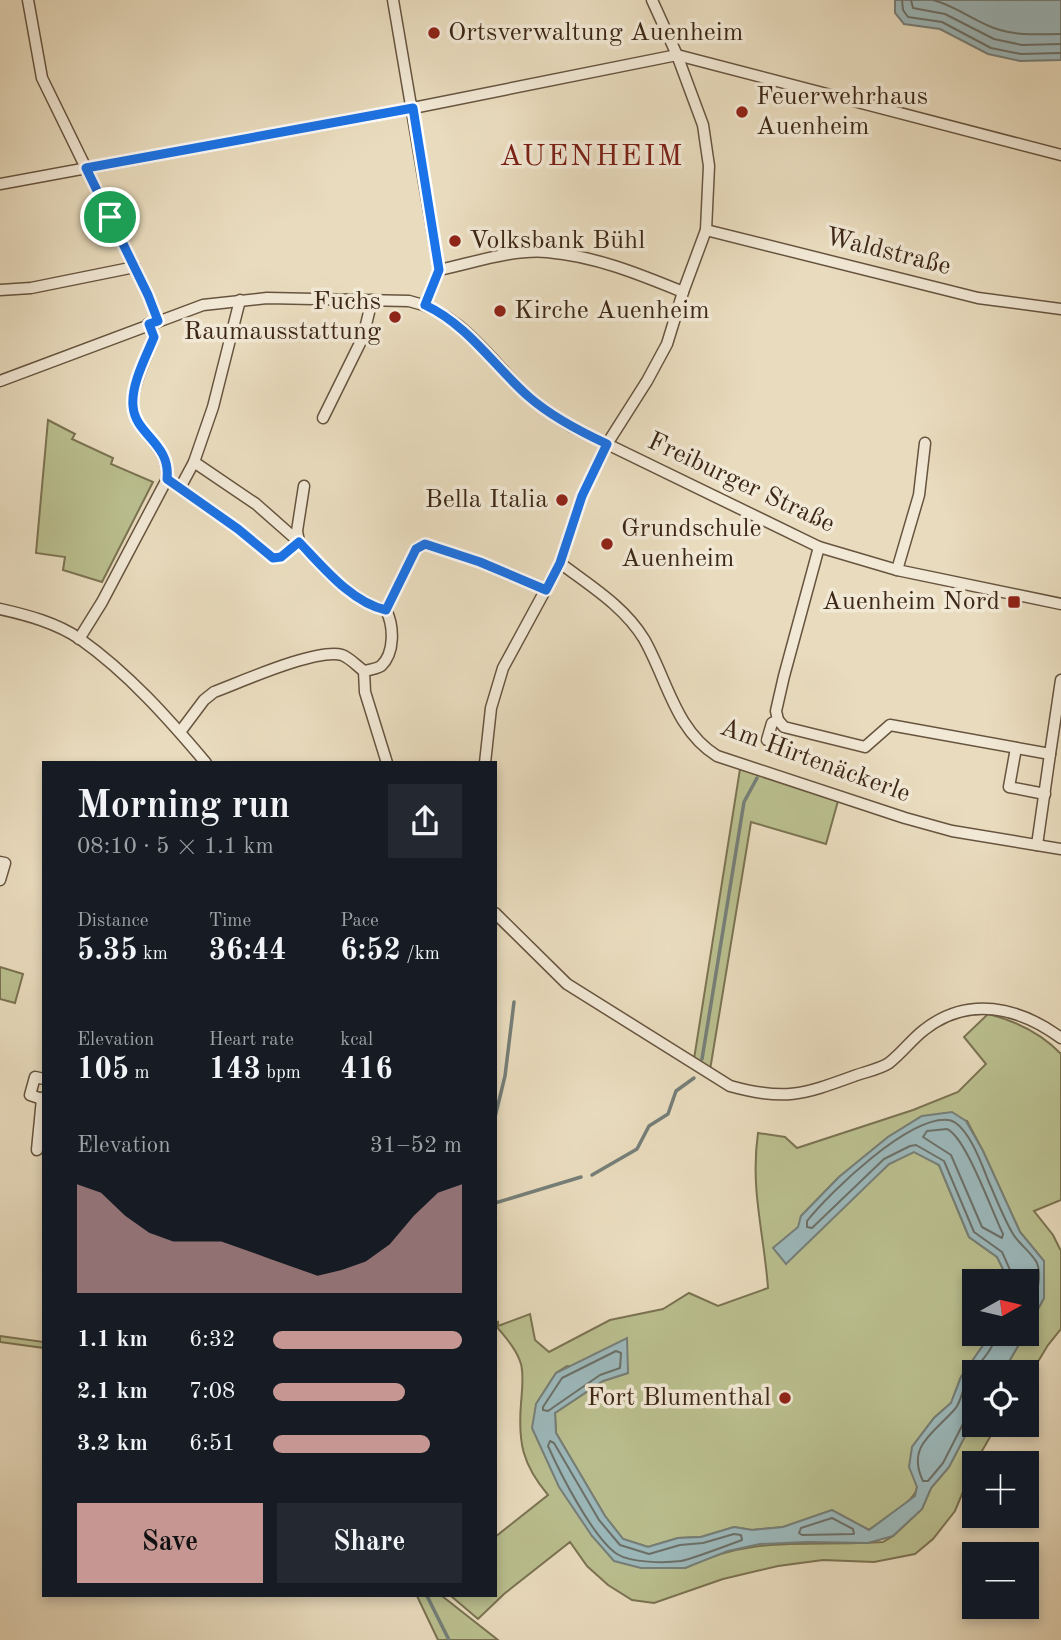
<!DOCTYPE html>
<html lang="en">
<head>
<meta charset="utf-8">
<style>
	body { margin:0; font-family:"Old Standard TT",serif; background:#242831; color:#f1f3f6; height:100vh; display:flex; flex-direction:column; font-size:26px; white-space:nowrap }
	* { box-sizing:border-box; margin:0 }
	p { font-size:23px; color:#9ea1a6 }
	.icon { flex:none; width:38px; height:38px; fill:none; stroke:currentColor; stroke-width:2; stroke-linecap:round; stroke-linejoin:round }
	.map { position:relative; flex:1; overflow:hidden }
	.sheet { position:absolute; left:42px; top:761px; width:455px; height:836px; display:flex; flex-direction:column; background:#171b24; border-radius:0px; box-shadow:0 4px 10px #0003 }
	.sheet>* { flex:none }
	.needle { width:46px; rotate:82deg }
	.buttons { position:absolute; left:962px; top:1269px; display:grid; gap:14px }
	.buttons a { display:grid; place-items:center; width:77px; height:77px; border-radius:0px; background:#171b24; box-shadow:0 4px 10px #0003; font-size:35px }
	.pin { position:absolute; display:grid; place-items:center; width:60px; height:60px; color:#fff; margin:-30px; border:4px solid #fff; border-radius:50%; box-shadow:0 2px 7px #0007 }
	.round { display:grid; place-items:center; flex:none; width:74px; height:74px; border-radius:0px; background:#242831 }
	.summary { display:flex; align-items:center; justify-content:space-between; height:119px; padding:0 35px }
	h1 { font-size:38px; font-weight:700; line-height:52px }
	.figures { display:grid; grid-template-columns:repeat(3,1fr); gap:10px; height:119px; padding:7px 35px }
	.figures div { display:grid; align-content:center }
	.figures b { font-size:30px; font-weight:700 }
	.figures small { font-size:19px; font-weight:400 }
	.figures p { font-size:19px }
	.chart { height:196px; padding:14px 35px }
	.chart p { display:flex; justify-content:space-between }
	.chart svg { width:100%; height:126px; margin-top:7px; fill:#c59692; opacity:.7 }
	.button { display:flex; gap:14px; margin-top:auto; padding:14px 35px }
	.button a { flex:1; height:80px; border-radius:0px; background:#c59692; color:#111; font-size:28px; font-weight:700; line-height:80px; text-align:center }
	.button a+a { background:#242831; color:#f1f3f6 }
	ul { padding:0 35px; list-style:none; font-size:23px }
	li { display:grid; grid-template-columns:112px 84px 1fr; align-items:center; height:52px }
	li i { height:18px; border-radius:9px; background:#c59692 }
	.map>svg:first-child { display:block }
	.green { fill:#babf8f; stroke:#7b7352; stroke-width:2 }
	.water { fill:#9cb9bc; stroke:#767f79; stroke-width:2 }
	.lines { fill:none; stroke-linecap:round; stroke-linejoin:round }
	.shore { stroke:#6c7068; stroke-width:2 }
	.stream { stroke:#767f79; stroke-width:3.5 }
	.minor-casing { stroke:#67543f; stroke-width:13 }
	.minor { stroke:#f1e8d5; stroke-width:10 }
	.route-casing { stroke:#fff; stroke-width:14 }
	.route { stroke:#1a73e8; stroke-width:9 }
	.poi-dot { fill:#8f2418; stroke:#f1e8d5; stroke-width:2.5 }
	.labels { text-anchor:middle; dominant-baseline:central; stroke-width:7; stroke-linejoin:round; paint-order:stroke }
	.poi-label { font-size:26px; fill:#3c2715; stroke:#f1e8d5; text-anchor:start }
	.street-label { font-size:26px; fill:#3c2715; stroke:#f1e8d5 }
	.quarter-label { font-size:30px; letter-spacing:2px; fill:#7a1f14; stroke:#f1e8d5 }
</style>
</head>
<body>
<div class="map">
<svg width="1061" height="1640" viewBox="0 0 1061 1640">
	<rect width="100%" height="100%" fill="#e9dcbe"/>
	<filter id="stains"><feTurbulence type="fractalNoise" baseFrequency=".00286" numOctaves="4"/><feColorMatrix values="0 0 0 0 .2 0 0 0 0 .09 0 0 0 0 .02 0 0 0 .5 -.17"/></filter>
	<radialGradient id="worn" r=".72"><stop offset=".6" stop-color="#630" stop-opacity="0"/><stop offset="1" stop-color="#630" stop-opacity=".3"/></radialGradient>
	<!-- green -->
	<g class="green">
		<polygon points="48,420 75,434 72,439 113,458 111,464 153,482 102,582 63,570 65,557 36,553"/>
		<polygon points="740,769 838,801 826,844 751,822 710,1070 694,1059"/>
		<polygon points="0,967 23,974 15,1003 0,999"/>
		<path d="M988 1014C1016 1021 1041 1033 1061 1054V1200L1034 1211 1053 1235 1061 1251V1329L1048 1345 1027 1380V1372H1003L1025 1334H1027V1329L1044 1298V1261L1020 1232 983 1151 967 1121 922 1116 888 1137 839 1177 801 1216 799 1227 774 1248 849 1201 889 1164 914 1151 939 1165 969 1237 997 1257 1009 1281H975V1334H991L961 1377 951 1403 934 1418 912 1447C913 1460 916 1474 917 1486 918 1501 881 1521 869 1530L832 1510 783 1527 752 1530 734 1527 701 1537 678 1538 648 1547 623 1539 605 1516 556 1433 555 1413 603 1381 628 1373 567 1366 556 1373 536 1404 592 1536 685 1568C753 1534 811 1547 883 1542L893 1536 922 1509 931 1488 949 1467 975 1417V1424L997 1425 975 1463 955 1511 933 1539 915 1554 874 1562 823 1560 778 1566 723 1579 654 1603 632 1600 608 1585 587 1566 570 1542 504 1594 478 1619 451 1596H495V1537L548 1495C522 1464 518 1442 521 1403 522 1391 524 1376 521 1364 517 1350 506 1338 497 1327L495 1328V1323L498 1322V1326L530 1314 535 1340 549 1352 610 1320 663 1309 689 1293 718 1306 768 1288C764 1233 750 1189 758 1133L785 1137 797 1148 913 1110 958 1092 986 1064 964 1037Z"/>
		<polygon points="0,1336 44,1342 44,1348 0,1342"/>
		<polygon points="417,1596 442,1596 498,1640 438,1640"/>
	</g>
	<!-- water -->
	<g class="water">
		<polygon points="895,0 1061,0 1061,60 1020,61 988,54 940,29 904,24 895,13"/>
		<polygon points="952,1112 966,1121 983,1151 1020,1232 1044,1261 1044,1298 1027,1329 1027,1281 1009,1281 997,1257 969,1237 939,1165 914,1152 889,1164 786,1264 773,1248 798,1227 801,1216 839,1177 888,1137 922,1116"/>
		<polygon points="991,1334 1025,1334 1003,1372 975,1372 975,1417 949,1467 931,1488 922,1509 893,1536 868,1543 808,1542 760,1544 728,1551 685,1568 641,1568 614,1561 592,1536 559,1487 532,1428 536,1404 556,1373 627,1338 628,1373 603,1381 555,1413 556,1433 605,1516 623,1539 648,1547 678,1538 701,1537 734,1527 752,1530 783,1527 832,1510 869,1530 915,1496 917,1487 909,1467 912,1447 934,1418 951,1403 961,1377"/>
	</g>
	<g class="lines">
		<!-- shore -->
		<g class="shore">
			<polyline points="902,0 903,10 908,17 942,22 991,48 1021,54 1061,53"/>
			<polyline points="911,0 913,8 945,14 994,39 1022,45 1061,44"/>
			<path d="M933 0C957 6 976 23 1000 30 1020 36 1040 34 1061 34"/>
			<path d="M947 1129C966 1137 992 1212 1003 1234L1002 1238 982 1227 951 1155 923 1137 927 1131Z"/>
			<path d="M1015 1281 1002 1252 974 1232 944 1161 916 1145 910 1146 884 1159 812 1228 807 1227V1221C831 1191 909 1116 948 1120 967 1122 982 1165 988 1180 996 1198 1003 1217 1013 1234 1019 1244 1032 1253 1037 1263 1043 1279 1035 1301 1027 1315"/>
			<polygon points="616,1351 621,1353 620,1368 600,1375 548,1411 543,1410 543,1407 562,1378"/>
			<path d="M975 1415 966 1418 943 1463 928 1481H923C906 1446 934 1433 955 1409 962 1401 962 1388 968 1379 976 1365 994 1351 996 1334"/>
			<path d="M550 1441 554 1443 599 1520 620 1545 649 1554 680 1545 703 1543 734 1534 741 1535 742 1540C734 1543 688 1560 681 1561 665 1563 631 1563 617 1554 593 1538 560 1473 548 1446Z"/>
			<polygon points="832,1518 853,1529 854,1534 802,1535 799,1533 801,1528"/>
		</g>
		<!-- stream -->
		<g class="stream">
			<polyline points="702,1059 744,802 757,778"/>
			<polyline points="495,1117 505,1076 514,1002"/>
			<polyline points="592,1175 637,1149 649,1126 668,1114 676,1091 694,1078"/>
			<polyline points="495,1203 581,1177"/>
			<polyline points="427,1596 449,1640"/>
		</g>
		<defs>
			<g id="minor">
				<polyline points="28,0 42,78 148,295 158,321"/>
				<polyline points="393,0 439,270 425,305"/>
				<polyline points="0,184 413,108 677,55 1061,155"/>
				<polyline points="706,230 978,298 1061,309"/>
				<path d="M439 270C473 263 512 249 547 252 595 256 639 274 683 292"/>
				<polyline points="0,290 31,288 135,267"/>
				<path d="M0 381 203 305 267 298 409 301C461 312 490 360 527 395 541 408 556 417 572 427L819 547 897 570 1061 604"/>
				<polyline points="323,418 363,337 372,300"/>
				<polyline points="194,462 256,504 299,542"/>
				<path d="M167 479 238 529 273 558 281 557 299 542C323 567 352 603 386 610L416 549 425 544 480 562 546 590"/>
				<polyline points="180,488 194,462 213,407 240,300"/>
				<polyline points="299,542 297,531 304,486"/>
				<path d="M560 563C589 585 624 606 644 639 667 679 675 730 717 756L905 818 952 831 1061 849"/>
				<polyline points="897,570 919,495 925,443"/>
				<path d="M0 609C27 615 57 623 80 639 128 673 168 718 206 763"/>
				<path d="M386 610C394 626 395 653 381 666 376 669 369 670 364 671L365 692 387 763"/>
				<path d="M79 639 102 602 167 479C170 443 135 435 133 406 131 387 147 356 154 337L148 324"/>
				<polyline points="778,720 784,727 865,747 890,725 1050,754 1061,680"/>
				<path d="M180 732 204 700 214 692C241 682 316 648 342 655 350 658 357 666 364 671"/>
				<polyline points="767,740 772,723 778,720 776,711 784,676 819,547"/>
				<polyline points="1016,748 1009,787 1045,794"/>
				<polyline points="485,763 491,708 503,668 560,563 582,496 607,444 647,381 667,344 683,292 706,230 709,166 703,125 677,55 652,0"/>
				<polyline points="1037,845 1050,754"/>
				<polyline points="0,862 5,863 0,880"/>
				<path d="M495 913 567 984 730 1086C784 1101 802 1095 854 1076 865 1072 880 1069 889 1063 902 1053 912 1039 924 1030 968 995 1019 1007 1061 1038"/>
				<polyline points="44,1079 35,1077 30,1095 42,1099 44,1097"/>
				<polyline points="37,1150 42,1099"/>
			</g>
		</defs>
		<!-- minor casing -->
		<use href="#minor" class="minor-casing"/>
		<!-- minor -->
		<use href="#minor" class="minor"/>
	</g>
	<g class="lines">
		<defs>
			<path id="route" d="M413 108 439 270 425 305C468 325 494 366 529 397 552 417 579 431 607 444L582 496 560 563 546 590 480 562 425 544 416 549 386 610C352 603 323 567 299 542L281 557 273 558 238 529 167 479C171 443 135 435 133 406 131 384 146 357 154 337L149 324 158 321 148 295 86 168Z"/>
		</defs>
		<!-- route casing -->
		<use href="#route" class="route-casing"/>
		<!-- route -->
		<use href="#route" class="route"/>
	</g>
	<!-- markers -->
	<g class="poi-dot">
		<circle cx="434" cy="33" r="7"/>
		<circle cx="742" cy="112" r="7"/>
		<circle cx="455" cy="241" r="7"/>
		<circle cx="500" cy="311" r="7"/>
		<circle cx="395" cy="317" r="7"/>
		<circle cx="562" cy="500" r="7"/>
		<circle cx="607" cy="544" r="7"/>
		<rect x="1007" y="595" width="14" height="14" rx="3.5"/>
		<circle cx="785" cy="1398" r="7"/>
	</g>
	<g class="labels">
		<!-- poi labels -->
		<g class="poi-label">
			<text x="448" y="33">Ortsverwaltung Auenheim</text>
			<text x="756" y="97">Feuerwehrhaus<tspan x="756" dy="30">Auenheim</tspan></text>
			<text x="469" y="241">Volksbank Bühl</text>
			<text x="381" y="302" text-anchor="end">Fuchs<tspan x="381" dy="30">Raumausstattung</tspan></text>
			<text x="514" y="311">Kirche Auenheim</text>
			<text x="548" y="500" text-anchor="end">Bella Italia</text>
			<text x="621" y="529">Grundschule<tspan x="621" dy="30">Auenheim</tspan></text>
			<text x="1000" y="602" text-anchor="end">Auenheim Nord</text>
			<text x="771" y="1398" text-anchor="end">Fort Blumenthal</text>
		</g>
		<!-- street labels -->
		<g class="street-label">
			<text transform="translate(888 252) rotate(14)">Waldstraße</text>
			<text transform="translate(741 483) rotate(25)">Freiburger Straße</text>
			<text transform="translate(815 761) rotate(20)">Am Hirtenäckerle</text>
		</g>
		<!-- quarter labels -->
		<g class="quarter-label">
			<text x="592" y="157">AUENHEIM</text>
		</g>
	</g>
	<rect width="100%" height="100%" filter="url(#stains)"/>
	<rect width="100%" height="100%" fill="url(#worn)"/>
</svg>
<div class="buttons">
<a><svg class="needle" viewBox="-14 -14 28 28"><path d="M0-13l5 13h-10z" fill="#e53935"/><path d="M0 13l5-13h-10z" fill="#9ea1a6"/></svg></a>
<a><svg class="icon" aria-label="locate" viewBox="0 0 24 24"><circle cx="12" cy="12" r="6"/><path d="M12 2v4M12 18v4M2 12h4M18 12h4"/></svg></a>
<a>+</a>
<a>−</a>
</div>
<div class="pin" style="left:110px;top:217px;background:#1e9e55"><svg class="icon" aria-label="arrive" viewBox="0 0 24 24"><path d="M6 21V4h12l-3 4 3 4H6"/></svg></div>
<section class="sheet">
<div class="summary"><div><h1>Morning run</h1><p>08:10 · 5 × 1.1 km</p></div><a class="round"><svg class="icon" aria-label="share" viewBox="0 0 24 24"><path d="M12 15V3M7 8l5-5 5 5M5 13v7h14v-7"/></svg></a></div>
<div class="figures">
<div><p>Distance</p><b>5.35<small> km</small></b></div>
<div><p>Time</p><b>36:44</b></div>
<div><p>Pace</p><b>6:52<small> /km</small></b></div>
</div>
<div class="figures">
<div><p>Elevation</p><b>105<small> m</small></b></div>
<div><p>Heart rate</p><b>143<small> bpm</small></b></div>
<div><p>kcal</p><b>416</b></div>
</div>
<div class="chart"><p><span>Elevation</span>31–52 m</p>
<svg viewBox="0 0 160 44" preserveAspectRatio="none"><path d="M0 44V6L10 9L20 17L30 23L40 26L50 26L60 26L70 29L80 32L90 35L100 38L110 36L120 33L130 27L140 17L150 9L160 6V44z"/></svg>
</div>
<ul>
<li><b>1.1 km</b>6:32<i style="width:100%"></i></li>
<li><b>2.1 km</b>7:08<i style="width:70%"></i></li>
<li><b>3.2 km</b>6:51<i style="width:83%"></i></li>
</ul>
<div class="button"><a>Save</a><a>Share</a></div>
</section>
</div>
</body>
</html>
